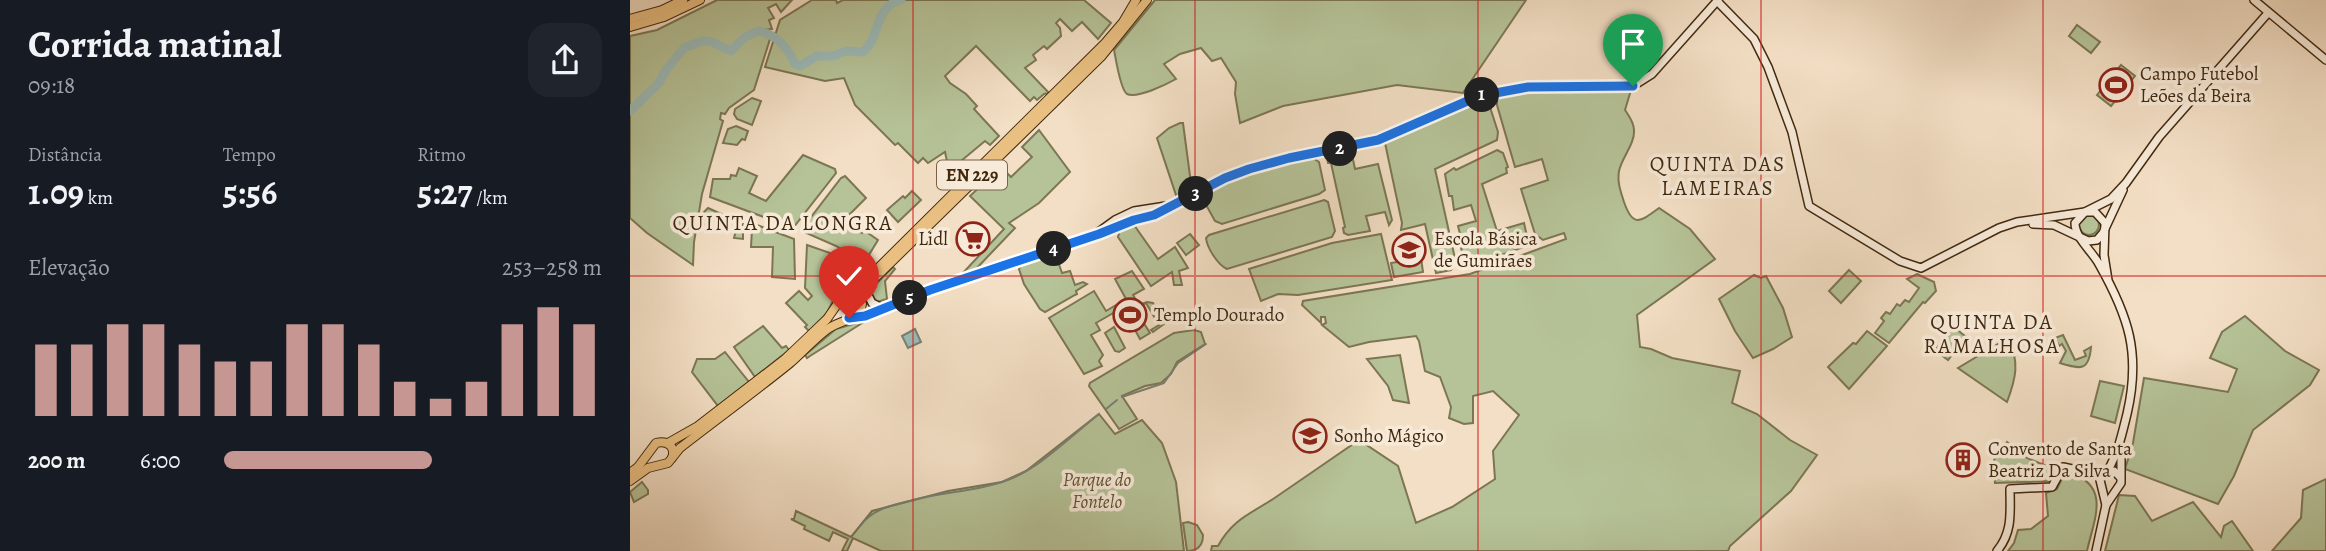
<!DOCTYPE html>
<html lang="pt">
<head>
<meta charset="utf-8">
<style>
	body { margin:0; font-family:Alegreya,serif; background:#20242c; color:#f1f3f6; height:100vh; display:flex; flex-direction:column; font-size:26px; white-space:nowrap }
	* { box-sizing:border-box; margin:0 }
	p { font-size:23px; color:#9ea1a6 }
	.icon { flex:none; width:38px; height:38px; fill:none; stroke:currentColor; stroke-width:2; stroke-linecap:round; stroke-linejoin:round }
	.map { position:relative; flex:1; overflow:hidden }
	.sheet { display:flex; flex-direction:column; background:#171b24; width:630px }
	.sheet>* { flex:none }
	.pin { position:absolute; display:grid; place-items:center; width:60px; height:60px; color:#fff; margin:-72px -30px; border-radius:50% 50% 50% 0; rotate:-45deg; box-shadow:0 0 7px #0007 }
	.pin .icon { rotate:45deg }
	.km { position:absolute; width:35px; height:35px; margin:-18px; border-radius:50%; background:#222; color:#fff; font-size:19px; line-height:35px; text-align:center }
	.round { display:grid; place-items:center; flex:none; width:74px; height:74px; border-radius:21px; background:#20242c }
	.overview { display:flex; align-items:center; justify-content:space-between; height:119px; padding:0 28px }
	h1 { font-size:38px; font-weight:700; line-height:52px }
	.stats { display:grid; grid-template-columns:repeat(3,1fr); gap:10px; height:119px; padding:7px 28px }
	.stats div { display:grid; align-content:center }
	.stats b { font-size:35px; font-weight:700 }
	.stats small { font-size:19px; font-weight:400 }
	.stats p { font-size:19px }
	.chart { height:196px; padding:14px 28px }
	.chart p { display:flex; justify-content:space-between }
	.chart svg { width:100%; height:126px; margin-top:7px; stroke:#c59692; stroke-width:6 }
	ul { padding:0 28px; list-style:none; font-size:23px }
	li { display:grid; grid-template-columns:112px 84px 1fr; align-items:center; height:52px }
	li i { height:18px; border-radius:9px; background:#c59692 }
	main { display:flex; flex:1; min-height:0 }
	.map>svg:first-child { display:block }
	.green { fill:#b6c398; stroke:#7c7653; stroke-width:2 }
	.water { fill:#9cbcb9; stroke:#788175; stroke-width:2 }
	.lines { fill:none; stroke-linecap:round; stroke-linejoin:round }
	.stream { stroke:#788175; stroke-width:2 }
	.river { stroke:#9cbcb9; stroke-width:9 }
	.secondary-casing { stroke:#42290e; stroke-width:10 }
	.primary-casing { stroke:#42290e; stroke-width:10 }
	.secondary { stroke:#f7ead9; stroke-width:7 }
	.primary { stroke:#eac082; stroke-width:8 }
	.route-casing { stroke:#fff; stroke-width:14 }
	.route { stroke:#1a73e8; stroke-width:9 }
	.grid { fill:none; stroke:#d62828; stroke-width:2; stroke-opacity:0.55 }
	.labels { text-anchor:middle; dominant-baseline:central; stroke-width:7; stroke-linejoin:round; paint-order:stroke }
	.shield { fill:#f7ead9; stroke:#78634b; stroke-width:2 }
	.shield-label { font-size:18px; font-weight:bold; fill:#42290e }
	.poi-label { font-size:19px; fill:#42290e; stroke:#f7ead9; text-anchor:start }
	.park-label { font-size:19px; font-style:italic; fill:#5f5030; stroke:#f7ead9 }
	.neighbourhood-label { font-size:21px; letter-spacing:2px; fill:#42290e; stroke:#f7ead9 }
</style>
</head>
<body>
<main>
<section class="sheet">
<div class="overview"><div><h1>Corrida matinal</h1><p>09:18</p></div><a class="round"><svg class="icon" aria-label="share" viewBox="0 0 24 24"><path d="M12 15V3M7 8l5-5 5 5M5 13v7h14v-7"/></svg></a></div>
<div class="stats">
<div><p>Distância</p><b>1.09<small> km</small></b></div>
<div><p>Tempo</p><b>5:56</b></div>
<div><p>Ritmo</p><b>5:27<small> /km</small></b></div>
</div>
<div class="chart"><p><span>Elevação</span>253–258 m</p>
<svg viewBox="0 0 160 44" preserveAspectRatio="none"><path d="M5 44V19M15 44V19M25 44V12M35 44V12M45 44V19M55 44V25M65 44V25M75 44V12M85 44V12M95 44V19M105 44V32M115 44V38M125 44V32M135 44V12M145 44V6M155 44V12"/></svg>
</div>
<ul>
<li><b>200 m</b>6:00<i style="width:55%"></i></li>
</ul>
</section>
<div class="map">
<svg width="1696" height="551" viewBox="0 0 1696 551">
	<rect width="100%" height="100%" fill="#f3dfc5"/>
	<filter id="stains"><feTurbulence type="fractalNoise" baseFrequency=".00286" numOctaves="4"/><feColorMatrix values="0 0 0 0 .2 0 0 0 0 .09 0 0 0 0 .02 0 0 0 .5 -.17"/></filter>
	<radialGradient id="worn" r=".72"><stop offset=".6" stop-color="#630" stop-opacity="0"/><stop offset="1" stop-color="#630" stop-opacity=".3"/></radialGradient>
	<!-- green -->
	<g class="green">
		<polygon points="87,0 162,0 151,12 146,4 138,8 144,18 139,20 142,29 122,31 99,49 87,42 89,47 101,53 116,38 127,33 133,34 140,39 124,90 99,108 95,114 91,113 90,119 93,121 72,194 64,242 63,265 17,233 0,218 0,36 27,30"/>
		<polygon points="182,0 206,0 207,3 213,0 454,0 481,23 468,39 452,22 442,31 430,19 426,23 430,28 431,36 417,49 414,46 403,55 406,60 395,68 419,93 414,94 407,100 404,97 400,101 346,46 315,76 320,83 336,94 347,106 344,109 369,136 360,145 355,141 319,171 315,152 298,163 293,158 288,163 268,143 265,145 225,105 214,78 195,81 135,67 150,20"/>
		<path d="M525 0H896L833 93 767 85 653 106 610 123 605 94 606 82 591 58 582 61 571 48 550 54 534 64 546 79C537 84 507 99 497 94 490 89 486 59 484 50Z"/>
		<polygon points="1447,25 1470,42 1461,53 1439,36"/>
		<polygon points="1491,65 1505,76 1481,106 1467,95"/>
		<path d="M904 88 1001 90 995 110C999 116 1004 122 1004 130 1005 144 992 157 989 171 987 183 991 192 994 202 1003 228 1010 222 1029 208L1060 229 1085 259 1007 315 1010 347 1021 349 1042 358 1110 371 1102 403 1127 414 1160 440 1187 455 1161 491 1100 546 1098 551H581L582 546H588C603 518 623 513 646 497 674 478 701 459 729 440L768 466 786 523 822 507 865 479 863 451 889 415 863 391 843 396V423L834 424 819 418 821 407 810 377 795 371 789 341 786 336 739 342 719 347 692 325 696 323 695 317H691V323L672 305 673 301 840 274 936 239 934 233 913 240 905 234 891 189 918 180 912 159 885 167 867 105V98C871 95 898 89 904 88Z"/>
		<polygon points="122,98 131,101 122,125 107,119 104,114 105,109"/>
		<polygon points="850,99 859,104 868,132 867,140 805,169 826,263 821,270 806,273 795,224 771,230 772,223 755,143 759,137"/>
		<polygon points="550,123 553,123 562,191 547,198 527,138 539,128"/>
		<polygon points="106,126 118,131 115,140 112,139 107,145 93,143 98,129"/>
		<polygon points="409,130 440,172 409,203 379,223 385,228 344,271 331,275 374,229 340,196 365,173 372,179 377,173 381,177 402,157 392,147"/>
		<polygon points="721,150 725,169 748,164 762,220 759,225 755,212 736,216 740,231 718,235 714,233 713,228 715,227 701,163 698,163 697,158 700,154"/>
		<polygon points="867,150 873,153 878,167 876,168 877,173 852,184 867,231 894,223 898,241 891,248 843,265 838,265 834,261 830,243 832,242 828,226 846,221 841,205 824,210 822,196 819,196 815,174 824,168 826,170"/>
		<polygon points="173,155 205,169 206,173 163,228 80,197 83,179 100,179 101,175 106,176 109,168 127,176 119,193 136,201"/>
		<path d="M683 158 689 162 695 190 689 194 592 224 585 221 570 194C606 177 643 164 683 158Z"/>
		<polygon points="215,176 236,198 214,220 232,233 235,231 248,240 234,263 206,246 174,232 175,225 211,178"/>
		<polygon points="282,191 291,200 268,222 257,210 273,196 275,198"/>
		<path d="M694 200 698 202 705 231 702 237 597 269C588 265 577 248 576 238L579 235Z"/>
		<polygon points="78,208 100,218 102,215 113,220 113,239 104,238 108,222 79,216 77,225 72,224 74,212"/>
		<circle cx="1459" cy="225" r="10"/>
		<polygon points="127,225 164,239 165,279 142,277 143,247 121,247 122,229"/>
		<polygon points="504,225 528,259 545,247 558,268 549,271 552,285 544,285 542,272 521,286 488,237 490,230"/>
		<polygon points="560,234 569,245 556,255 547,243"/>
		<polygon points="751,234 762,280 668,295 648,294 631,301 619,269 702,243"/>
		<polygon points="177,245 203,254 201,258 204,261 195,276 215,288 206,294 197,313 179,331 175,327 177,325 156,303 169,291 178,300 182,296 175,288"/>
		<polygon points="425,253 432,273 440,271 445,285 453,282 457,284 446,291 447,294 445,295 415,312 410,309 394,284 389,269 391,265"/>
		<polygon points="791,258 793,272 764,277 761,263"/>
		<polygon points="263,267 265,269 255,281 257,299 247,302 241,295 242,288"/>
		<polygon points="1219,270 1231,281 1211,303 1199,291"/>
		<polygon points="502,271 514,289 503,295 509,305 517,302 523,303 534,324 523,332 521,330 529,325 516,303 508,307 504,301 466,323 470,330 461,335 473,355 469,361 472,366 454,374 419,318 464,291 476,311 496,299 485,279"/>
		<polygon points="1287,274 1304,282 1306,291 1295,303 1293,302 1259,343 1245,333 1254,321 1251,318 1256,312 1260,314 1267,304 1270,306 1275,300 1279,302 1289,288 1277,279"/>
		<polygon points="1124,275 1131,278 1136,276 1153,308 1162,337 1143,349 1123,358 1105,331 1089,299"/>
		<polygon points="508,314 520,333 510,339 499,319"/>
		<polygon points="1615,316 1655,351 1689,370 1680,385 1623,430 1604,476 1588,504 1495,469 1503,443 1514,378 1598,392 1607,369 1580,358 1592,332"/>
		<polygon points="237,320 180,356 177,358 175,355 206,329"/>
		<polygon points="133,326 152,348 156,346 159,350 125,377 104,347"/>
		<polygon points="484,327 495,348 489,352 485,351 475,333"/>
		<polygon points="1324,327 1336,337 1318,360 1305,350"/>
		<polygon points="564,330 571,332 575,344 547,362 541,374 531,383 515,386 492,396 507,419 489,429 459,386 460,383 544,333"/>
		<polygon points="1237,331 1257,346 1219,389 1198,367 1223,343 1226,344"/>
		<path d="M1433 335 1445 360 1456 356 1454 351 1461 347C1459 372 1450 369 1430 363L1436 351 1432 344 1429 346 1425 338Z"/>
		<path d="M1378 338C1390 362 1386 378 1377 402L1328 368Z"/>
		<polygon points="95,352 119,382 88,406 62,372 67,359 85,359"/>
		<polygon points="770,355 779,403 763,400 758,386 737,359"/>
		<polygon points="1470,381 1494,386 1485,423 1461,416"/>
		<polygon points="469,414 485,434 512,420 532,443 546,482 554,551 251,551 223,538 217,551 212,551 218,539 203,532 199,541 174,529 175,526 161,519 164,519 166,511 221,537 242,511 318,491 372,482 396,471"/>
		<polygon points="1377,442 1397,458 1422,468 1424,471 1422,481 1365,483 1364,460"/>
		<path d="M1441 473C1481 487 1464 519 1457 551H1378L1384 543 1388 530 1401 529 1418 516 1416 493 1427 489 1434 474Z"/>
		<polygon points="1696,479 1696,551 1642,551 1671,518 1673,490"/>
		<polygon points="12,482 18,490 18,494 4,502 0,492"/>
		<polygon points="1489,495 1505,496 1522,521 1563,502 1591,537 1594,526 1602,521 1623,551 1475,551"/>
		<path d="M558 522 567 525 573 535C573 546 568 551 557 551L553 523Z"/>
	</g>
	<!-- water -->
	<polygon class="water" points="285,329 291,342 278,348 272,336"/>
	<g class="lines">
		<!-- stream -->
		<g class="stream">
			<polyline points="492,397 534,383 548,363 576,344"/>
			<polyline points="476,409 487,400"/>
			<path d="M230 526C244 507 265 505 287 499 315 492 345 491 372 482 406 472 441 436 469 414"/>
		</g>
		<!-- river -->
		<path class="river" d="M0 111 29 83 36 70 54 48 72 41H80L101 51 115 37 128 31C146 34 158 48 165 64L170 66 187 56H204L215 51 233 52C251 37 243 7 271 0"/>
		<defs>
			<g id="secondary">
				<polyline points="1624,0 1696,60"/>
				<polyline points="1087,1 1124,39 1138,67 1162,132 1179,206 1270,261 1291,268 1369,228 1387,222 1455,212 1481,199 1496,183 1529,137 1638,13"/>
				<polyline points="1403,224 1424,225 1458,241 1467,240 1473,233 1493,190"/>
				<polyline points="467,233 485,220 504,211 536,206"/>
				<polyline points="236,291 242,303 252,308"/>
				<polyline points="227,316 235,316 300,291 524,215 611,172 659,158 734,144 849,96 898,87 1003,86 1022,74 1088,0"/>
				<path d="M1478 470C1488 453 1492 434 1497 414 1511 354 1499 317 1469 264 1462 251 1445 238 1445 223L1455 212H1465L1475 223 1474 255 1478 280"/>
				<polyline points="1475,472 1470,480 1476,505"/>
				<path d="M1367 551C1383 532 1380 512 1380 489L1422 487 1433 467 1461 473 1484 471 1490 477"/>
				<polyline points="1466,551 1476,505 1491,483 1491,450"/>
			</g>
			<g id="primary">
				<polyline points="0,19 32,10 53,0"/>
				<polyline points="0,27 34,17 70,0"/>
				<polyline points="231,300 241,282 471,57 517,0"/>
				<polyline points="38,443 68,426 155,359 197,319 213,296 241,275 475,43 493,22 506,0"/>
				<path d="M0 473 8 467 26 443C38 440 46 447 42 458"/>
				<path d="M0 481 18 468 38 463 50 448C86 420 123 393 159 364 171 354 182 341 195 331 207 320 230 321 232 304L229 298"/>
			</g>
		</defs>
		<!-- secondary casing -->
		<use href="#secondary" class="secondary-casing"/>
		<!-- primary casing -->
		<use href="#primary" class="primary-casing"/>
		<!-- secondary -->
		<use href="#secondary" class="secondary"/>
		<!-- primary -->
		<use href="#primary" class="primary"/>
	</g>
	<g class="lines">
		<defs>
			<polyline id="route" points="219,318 235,316 300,290 469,234 504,220 524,215 595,178 619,169 659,158 748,140 849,96 898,87 1003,86"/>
		</defs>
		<!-- route casing -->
		<use href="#route" class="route-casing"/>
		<!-- route -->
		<use href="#route" class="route"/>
	</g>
	<!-- grid -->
	<path class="grid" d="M283 0V551M565 0V551M848 0V551M1131 0V551M1413 0V551M0 276H1696"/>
	<!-- icons -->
	<defs>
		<symbol id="stadium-ring" viewBox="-11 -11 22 22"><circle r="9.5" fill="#f7ead9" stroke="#8f2418" stroke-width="1.5"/><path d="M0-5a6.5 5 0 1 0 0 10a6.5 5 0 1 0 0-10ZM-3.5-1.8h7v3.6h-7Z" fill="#8f2418"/></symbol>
		<symbol id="supermarket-ring" viewBox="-11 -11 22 22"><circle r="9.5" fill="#f7ead9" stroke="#8f2418" stroke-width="1.5"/><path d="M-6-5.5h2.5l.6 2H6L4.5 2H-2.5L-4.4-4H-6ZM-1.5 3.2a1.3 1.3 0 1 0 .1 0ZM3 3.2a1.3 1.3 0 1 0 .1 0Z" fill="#8f2418"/></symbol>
		<symbol id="school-ring" viewBox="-11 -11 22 22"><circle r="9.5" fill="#f7ead9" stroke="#8f2418" stroke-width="1.5"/><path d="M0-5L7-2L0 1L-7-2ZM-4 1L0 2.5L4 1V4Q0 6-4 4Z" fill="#8f2418"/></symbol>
		<symbol id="building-ring" viewBox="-11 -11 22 22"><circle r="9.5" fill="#f7ead9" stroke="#8f2418" stroke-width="1.5"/><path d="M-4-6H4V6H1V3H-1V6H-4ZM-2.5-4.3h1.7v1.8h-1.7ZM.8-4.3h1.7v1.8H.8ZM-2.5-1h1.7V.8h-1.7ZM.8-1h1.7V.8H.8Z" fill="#8f2418"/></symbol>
	</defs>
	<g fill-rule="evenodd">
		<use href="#stadium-ring" x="1467" y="66" width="38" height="38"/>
		<use href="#supermarket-ring" x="324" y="220" width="38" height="38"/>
		<use href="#school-ring" x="760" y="231" width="38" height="38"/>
		<use href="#stadium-ring" x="481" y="296" width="38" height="38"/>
		<use href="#school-ring" x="661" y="417" width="38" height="38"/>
		<use href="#building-ring" x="1314" y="441" width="38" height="38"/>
	</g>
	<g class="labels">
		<!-- shield labels -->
		<rect class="shield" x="307" y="160.5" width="70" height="29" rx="5"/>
		<g class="shield-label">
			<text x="342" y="175">EN 229</text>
		</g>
		<!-- poi labels -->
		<g class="poi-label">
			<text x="1510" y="74">Campo Futebol<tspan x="1510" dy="22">Leões da Beira</tspan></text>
			<text x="318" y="239" text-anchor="end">Lidl</text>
			<text x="804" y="239">Escola Básica<tspan x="804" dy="22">de Gumirães</tspan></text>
			<text x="524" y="315">Templo Dourado</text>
			<text x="704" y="436">Sonho Mágico</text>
			<text x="1358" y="449">Convento de Santa<tspan x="1358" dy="22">Beatriz Da Silva</tspan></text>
		</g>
		<!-- park labels -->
		<g class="park-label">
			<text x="467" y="480">Parque do<tspan x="467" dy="22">Fontelo</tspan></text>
		</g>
		<!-- neighbourhood labels -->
		<g class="neighbourhood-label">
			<text x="1088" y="164">QUINTA DAS<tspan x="1088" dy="24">LAMEIRAS</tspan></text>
			<text x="153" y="223">QUINTA DA LONGRA</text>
			<text x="1362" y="322">QUINTA DA<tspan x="1362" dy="24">RAMALHOSA</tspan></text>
		</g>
	</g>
	<rect width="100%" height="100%" filter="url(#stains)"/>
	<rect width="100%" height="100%" fill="url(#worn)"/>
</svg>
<div class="pin" style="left:1003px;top:86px;background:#1e9e55"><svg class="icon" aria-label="arrive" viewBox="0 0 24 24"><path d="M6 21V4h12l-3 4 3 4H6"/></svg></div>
<div class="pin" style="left:219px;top:318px;background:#d93025"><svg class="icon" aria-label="check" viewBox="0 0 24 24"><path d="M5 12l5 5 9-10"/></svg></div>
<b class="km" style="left:852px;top:95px">1</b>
<b class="km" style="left:710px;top:149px">2</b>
<b class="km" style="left:566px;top:194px">3</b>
<b class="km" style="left:424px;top:249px">4</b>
<b class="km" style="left:280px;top:298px">5</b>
</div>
</main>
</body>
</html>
